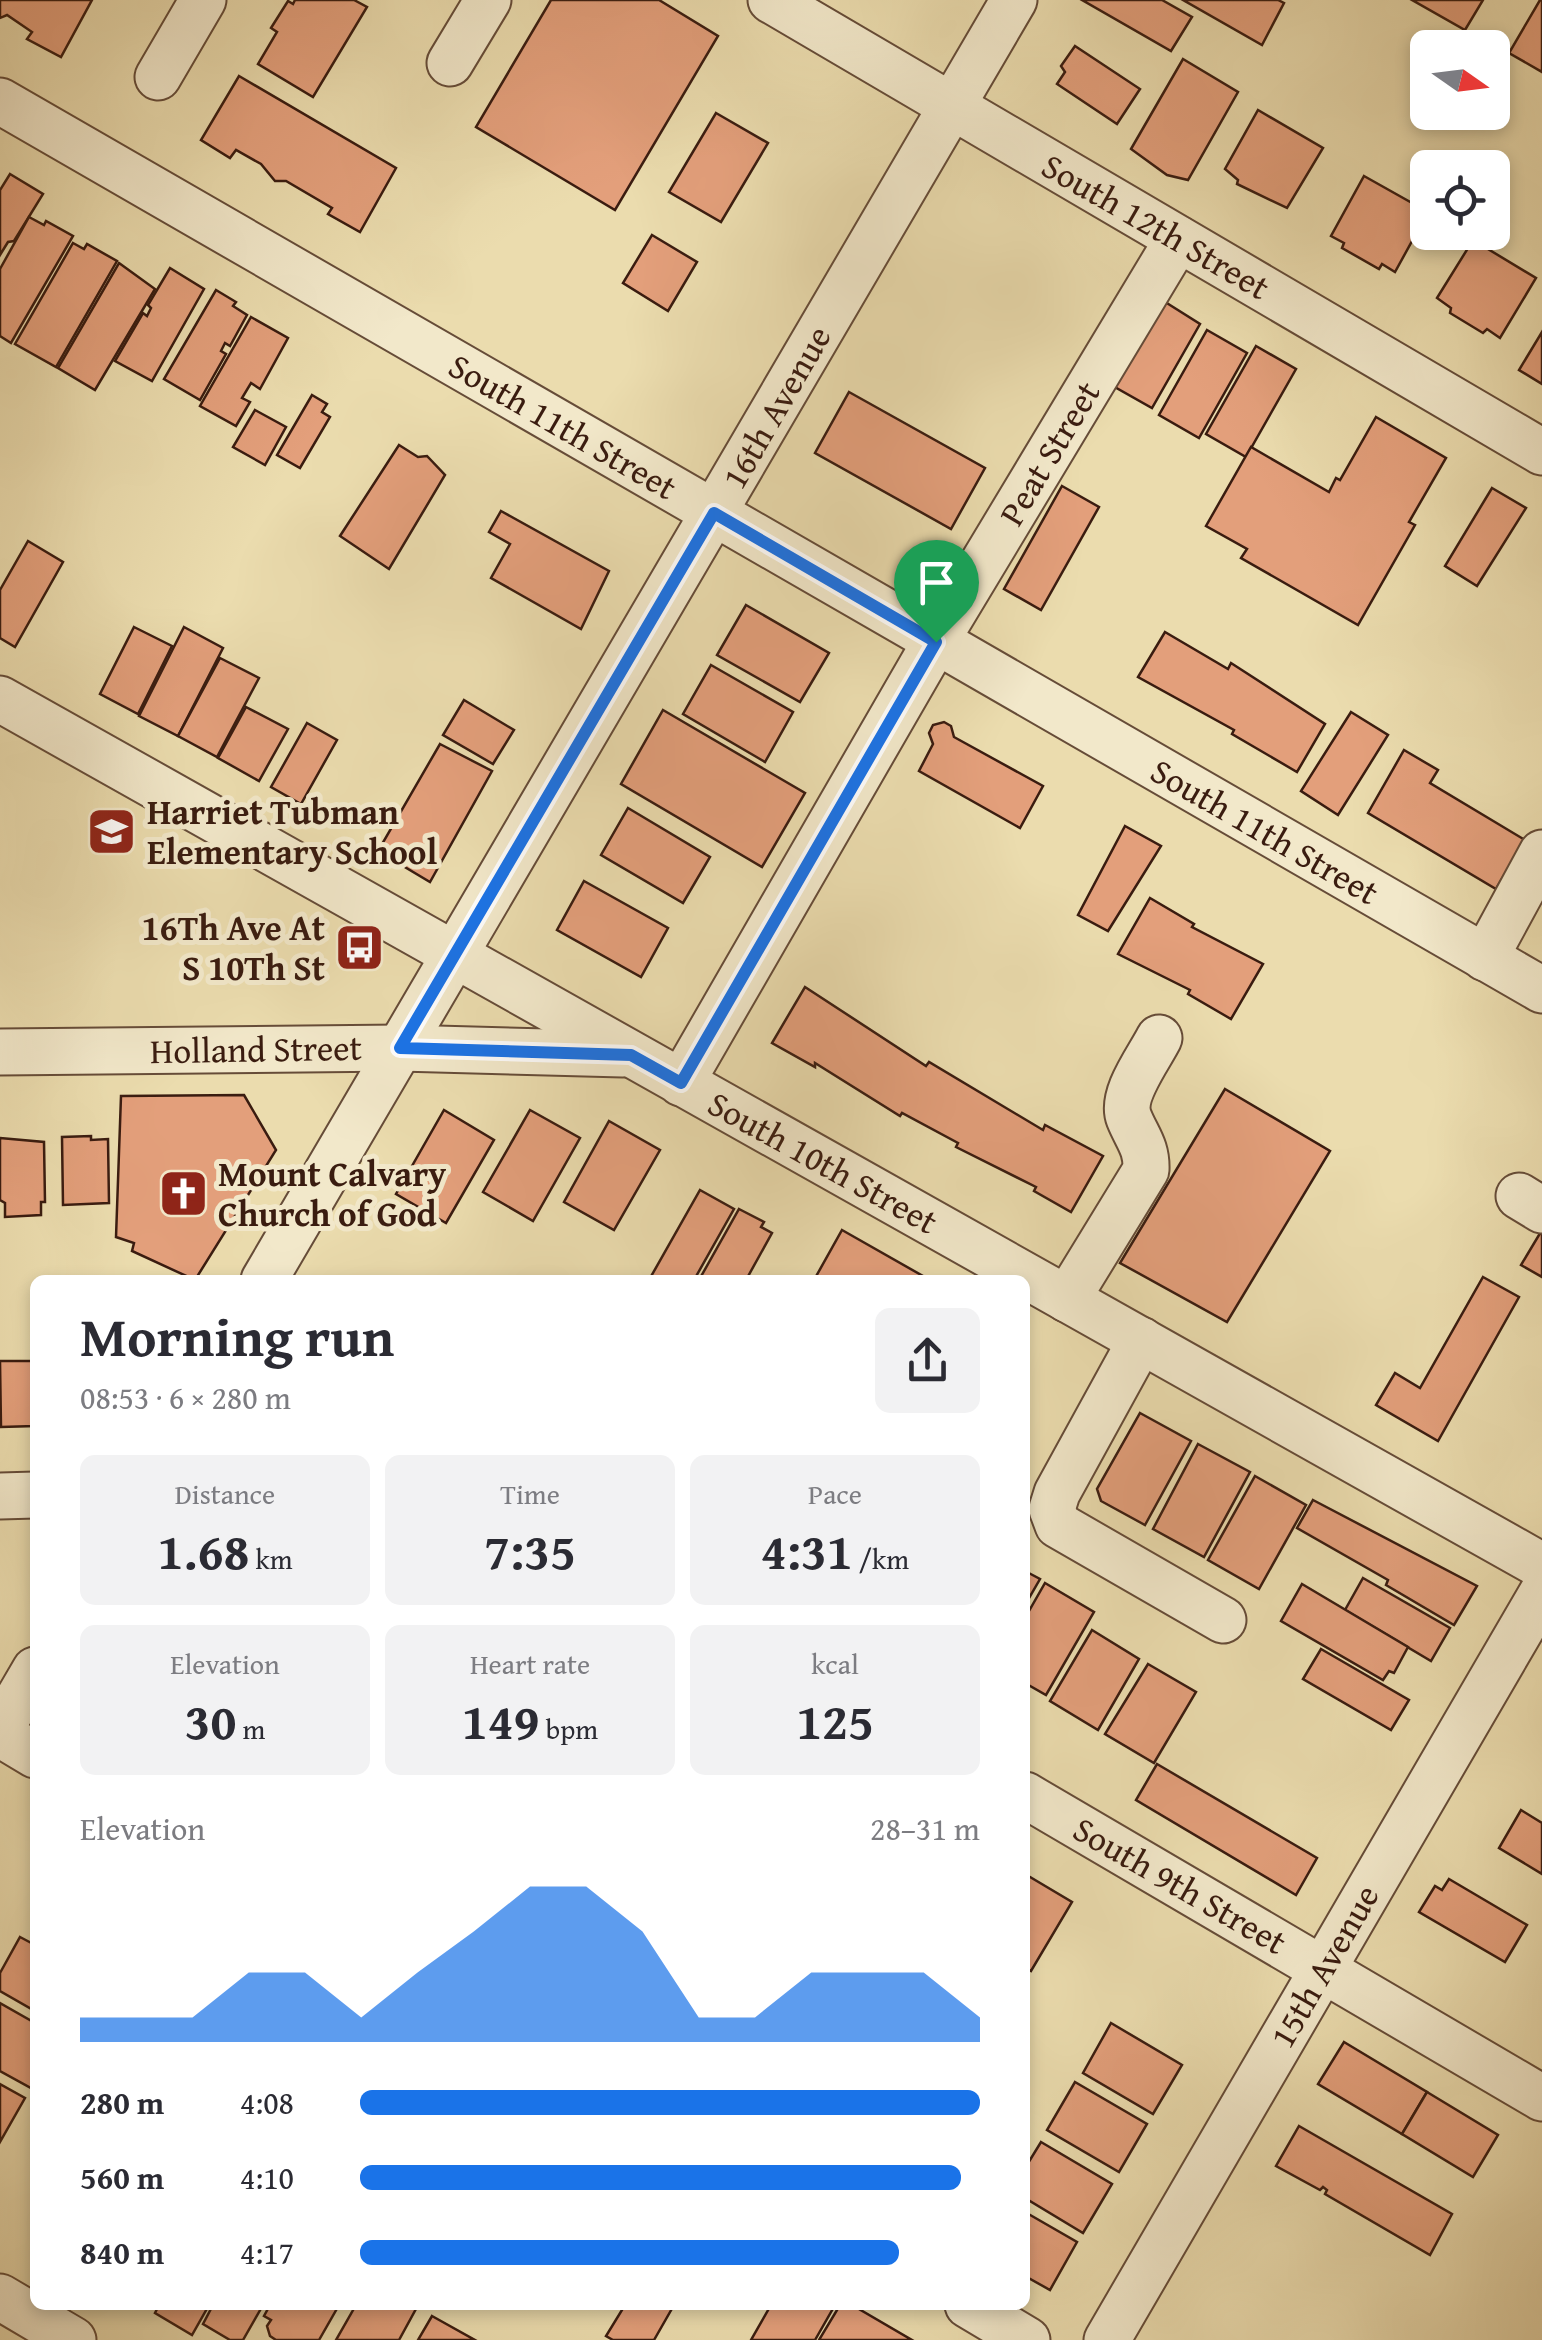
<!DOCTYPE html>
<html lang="en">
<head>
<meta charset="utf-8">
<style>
	body { margin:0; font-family:"Gentium Book Plus",serif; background:#f2f2f3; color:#2b2b33; height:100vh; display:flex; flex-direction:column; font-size:38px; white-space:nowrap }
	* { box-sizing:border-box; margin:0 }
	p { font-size:32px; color:#7c7c81 }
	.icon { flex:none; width:55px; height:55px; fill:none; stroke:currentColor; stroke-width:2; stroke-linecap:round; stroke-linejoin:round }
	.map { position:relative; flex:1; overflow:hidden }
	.sheet { position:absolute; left:30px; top:1275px; width:1000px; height:1035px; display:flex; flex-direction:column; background:#fff; border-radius:15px; box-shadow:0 5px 15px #0003 }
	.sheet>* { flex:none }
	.needle { width:65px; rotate:104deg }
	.fabs { position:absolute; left:1410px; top:30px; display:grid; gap:20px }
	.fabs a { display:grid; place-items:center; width:100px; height:100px; border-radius:15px; background:#fff; box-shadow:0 5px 15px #0003; font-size:50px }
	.pin { position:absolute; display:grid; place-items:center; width:85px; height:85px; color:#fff; margin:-102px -42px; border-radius:50% 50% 50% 0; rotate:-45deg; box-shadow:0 0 10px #0007 }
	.pin .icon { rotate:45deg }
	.round { display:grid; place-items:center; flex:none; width:105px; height:105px; border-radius:15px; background:#f2f2f3 }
	.headline { display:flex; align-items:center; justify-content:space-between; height:170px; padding:0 50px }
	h1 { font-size:55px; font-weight:600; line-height:75px }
	.metrics { display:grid; grid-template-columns:repeat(3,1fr); gap:15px; height:170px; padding:10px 50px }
	.metrics div { display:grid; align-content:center; border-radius:15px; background:#f2f2f3; text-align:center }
	.metrics b { font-size:50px; font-weight:600 }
	.metrics small { font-size:28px; font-weight:400 }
	.metrics p { font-size:28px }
	.chart { height:280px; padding:20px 50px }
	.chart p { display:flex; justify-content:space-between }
	.chart svg { width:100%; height:180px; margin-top:10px; fill:#1a73e8; opacity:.7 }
	ul { padding:0 50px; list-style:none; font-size:32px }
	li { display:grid; grid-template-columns:160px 120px 1fr; align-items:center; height:75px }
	li i { height:25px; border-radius:12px; background:#1a73e8 }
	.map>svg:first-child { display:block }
	.building { fill:#e39f7b; stroke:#3a1c10; stroke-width:2.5 }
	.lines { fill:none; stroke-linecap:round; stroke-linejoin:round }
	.minor-casing { stroke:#664c38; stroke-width:49 }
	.minor { stroke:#f2e8ca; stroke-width:45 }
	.route-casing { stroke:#fff; stroke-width:20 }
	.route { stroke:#1a73e8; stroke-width:12 }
	.labels { text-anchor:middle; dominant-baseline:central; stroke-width:10; stroke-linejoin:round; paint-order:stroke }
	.street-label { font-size:35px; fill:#3a1c10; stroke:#f2e8ca }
	.poi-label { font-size:35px; font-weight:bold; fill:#3a1c10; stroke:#f2e8ca; text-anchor:start }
</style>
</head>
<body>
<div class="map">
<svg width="1542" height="2340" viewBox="0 0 1542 2340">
	<rect width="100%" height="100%" fill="#ebdcae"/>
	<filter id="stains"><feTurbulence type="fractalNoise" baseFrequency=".002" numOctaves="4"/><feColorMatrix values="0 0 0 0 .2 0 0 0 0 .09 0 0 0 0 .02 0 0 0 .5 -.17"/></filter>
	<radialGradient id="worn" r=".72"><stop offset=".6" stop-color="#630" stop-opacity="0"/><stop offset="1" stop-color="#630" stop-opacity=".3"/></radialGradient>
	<!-- building -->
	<g class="building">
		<polygon points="0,0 92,0 61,57 27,39 32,32 7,15 0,18"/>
		<polygon points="295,0 354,0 367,7 313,97 258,64 277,32 271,28 288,1 293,4"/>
		<polygon points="551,0 659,0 718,36 615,210 476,127"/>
		<polygon points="1082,0 1162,0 1192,17 1171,51"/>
		<polygon points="1183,0 1278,0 1284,3 1262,45"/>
		<polygon points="1412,0 1483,0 1465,30"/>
		<polygon points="1540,0 1542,0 1542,72 1509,53"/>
		<polygon points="1075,46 1140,89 1117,124 1057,84 1065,72 1061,66"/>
		<polygon points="1183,59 1238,92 1188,180 1167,175 1131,149"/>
		<polygon points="239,76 396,168 360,232 328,214 332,208 286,181 275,181 261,164 236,150 230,158 201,140"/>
		<polygon points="1258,110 1323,148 1287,208 1237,184 1238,180 1225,169"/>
		<polygon points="716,113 768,143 721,222 669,192"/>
		<polygon points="10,174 43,194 14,241 8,242 0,255 0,190"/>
		<polygon points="1364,176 1428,212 1395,272 1382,264 1379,269 1342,248 1344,243 1331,236"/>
		<polygon points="29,217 44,225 46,221 73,236 11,343 0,336 0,269"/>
		<polygon points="652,235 697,262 668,311 623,283"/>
		<polygon points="1473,240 1536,278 1500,338 1487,329 1483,333 1450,313 1451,308 1437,298"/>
		<polygon points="73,243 84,249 87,244 117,261 56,367 15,344"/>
		<polygon points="119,263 155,289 95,390 58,368"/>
		<polygon points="170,268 204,289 152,381 115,361 143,313 147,316 151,308 148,305"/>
		<polygon points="216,290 236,302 233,306 247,315 230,346 225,343 221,351 226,354 200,400 164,379"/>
		<polygon points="1162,300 1200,324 1152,408 1113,386"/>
		<polygon points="251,317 288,338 260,389 251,383 242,398 250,402 236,426 200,406"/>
		<polygon points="1207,330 1247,353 1199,438 1159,415"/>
		<polygon points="1542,332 1542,384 1519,370"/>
		<polygon points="1256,346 1296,369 1246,457 1206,434"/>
		<polygon points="849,392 985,468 951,529 815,453"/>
		<polygon points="312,395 327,404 322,412 330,417 300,468 277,455"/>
		<polygon points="255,410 286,427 265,465 233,447"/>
		<polygon points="1376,417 1446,458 1409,522 1415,525 1358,625 1241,558 1247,549 1206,526 1251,447 1329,492 1336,478 1340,480"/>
		<polygon points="399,445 418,457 427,456 445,475 389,569 340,536"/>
		<polygon points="1062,486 1099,507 1041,610 1004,589"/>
		<polygon points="1492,488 1526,508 1477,586 1445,566"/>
		<polygon points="501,511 609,571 581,629 491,578 510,544 489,532"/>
		<polygon points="28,541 63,562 15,647 0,638 0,590"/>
		<polygon points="746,605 829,653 800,702 717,655"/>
		<polygon points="134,627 172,646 138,714 100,694"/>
		<polygon points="184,627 223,648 178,736 139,716"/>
		<polygon points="1165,632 1228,669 1231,663 1325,724 1297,772 1232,734 1234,730 1138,677"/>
		<polygon points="220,658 259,678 217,757 178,736"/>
		<polygon points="711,665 793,712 765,762 683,714"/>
		<polygon points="464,700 514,730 493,764 443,735"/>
		<polygon points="246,707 288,729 259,781 218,758"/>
		<polygon points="663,710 805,793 762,867 621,784"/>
		<polygon points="1351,712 1388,735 1338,815 1301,791"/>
		<polygon points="944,722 951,726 954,737 1043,786 1020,828 919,771 933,744 929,733 933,725"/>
		<polygon points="307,723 337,740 301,804 271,787"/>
		<polygon points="440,744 492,771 430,882 378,851"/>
		<polygon points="1404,750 1438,770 1430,783 1525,840 1496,889 1368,813"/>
		<polygon points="628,808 710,857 683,903 601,855"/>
		<polygon points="1125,826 1161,846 1108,931 1078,915"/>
		<polygon points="584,881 668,928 641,977 557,930"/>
		<polygon points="1150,898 1194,924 1192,927 1263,964 1231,1019 1188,994 1190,990 1118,954"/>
		<polygon points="805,987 926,1066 929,1062 1043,1130 1045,1125 1103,1156 1071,1212 1034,1191 1036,1187 956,1147 958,1143 902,1113 900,1116 815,1063 815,1067 772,1043"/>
		<polygon points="1225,1089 1330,1151 1227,1322 1120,1263"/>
		<polygon points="244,1095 276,1150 195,1280 132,1251 134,1243 116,1237 121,1096"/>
		<polygon points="444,1110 494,1140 446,1223 396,1194"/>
		<polygon points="530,1110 580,1138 533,1221 483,1192"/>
		<polygon points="609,1121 660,1150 614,1230 564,1202"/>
		<polygon points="91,1136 91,1140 108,1139 109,1203 63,1205 62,1137"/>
		<polygon points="0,1138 44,1142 45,1202 41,1202 41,1215 5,1217 5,1203 0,1200"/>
		<polygon points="700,1190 734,1209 694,1280 649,1280"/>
		<polygon points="739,1209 764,1222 761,1227 772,1233 746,1280 699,1280"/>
		<polygon points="842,1230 930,1280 814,1280"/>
		<polygon points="1542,1230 1542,1277 1521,1265"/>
		<polygon points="1483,1277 1519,1297 1438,1441 1376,1405 1395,1373 1420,1388"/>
		<polygon points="0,1361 35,1361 35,1426 1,1427"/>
		<polygon points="1140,1413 1191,1441 1145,1525 1101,1501 1097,1489"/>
		<polygon points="1198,1444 1250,1472 1204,1557 1153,1529"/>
		<polygon points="1255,1476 1306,1505 1259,1589 1208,1560"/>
		<polygon points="1313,1500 1477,1586 1454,1625 1386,1585 1388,1580 1297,1528"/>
		<polygon points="1025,1571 1040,1579 1025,1605"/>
		<polygon points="1363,1578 1450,1628 1431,1661 1345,1610"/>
		<polygon points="1045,1583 1094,1612 1046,1695 1025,1683 1025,1618"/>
		<polygon points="1302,1584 1408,1647 1394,1673 1389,1671 1383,1680 1281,1621"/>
		<polygon points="1092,1630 1139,1659 1098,1730 1050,1701"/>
		<polygon points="1321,1649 1409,1700 1391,1730 1303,1679"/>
		<polygon points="1148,1664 1196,1692 1154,1763 1105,1734"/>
		<polygon points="1157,1764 1317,1858 1296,1895 1136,1800"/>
		<polygon points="1521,1810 1542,1823 1542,1874 1499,1848"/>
		<polygon points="1025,1874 1072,1902 1031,1971 1028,1969 1025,1975"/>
		<polygon points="1449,1879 1527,1925 1505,1962 1419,1912 1435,1886 1442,1890"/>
		<polygon points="20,1937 35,1945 35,2011 0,1991 0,1973"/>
		<polygon points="0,2003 35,2023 35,2082 31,2088 0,2071"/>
		<polygon points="1111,2023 1182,2065 1153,2114 1083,2073"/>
		<polygon points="1344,2042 1427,2092 1402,2134 1318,2084"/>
		<polygon points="1075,2082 1147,2124 1119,2172 1047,2130"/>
		<polygon points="0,2084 25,2098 0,2142"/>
		<polygon points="1427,2092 1498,2135 1473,2177 1402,2134"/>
		<polygon points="1299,2126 1452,2214 1430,2255 1325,2194 1327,2190 1323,2187 1320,2190 1276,2166"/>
		<polygon points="1041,2142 1112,2184 1083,2233 1025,2198 1025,2168"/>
		<polygon points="1025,2212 1077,2242 1050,2290 1025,2276"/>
		<polygon points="159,2305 209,2305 192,2335 155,2313"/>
		<polygon points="213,2305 263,2305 243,2340 230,2340 203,2324"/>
		<polygon points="270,2305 339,2305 319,2340 276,2340 270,2336 267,2326 271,2320 264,2316"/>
		<polygon points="356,2305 413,2305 417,2307 399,2340 336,2340"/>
		<polygon points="625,2305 674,2305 654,2340 613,2340 606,2336"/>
		<polygon points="771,2305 835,2305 815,2340 751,2340"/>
		<polygon points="840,2305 852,2305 912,2340 819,2340"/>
		<polygon points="432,2316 475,2340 418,2340"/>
	</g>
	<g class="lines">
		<defs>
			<g id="minor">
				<polyline points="771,0 1542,452"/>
				<polyline points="450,63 488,0"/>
				<polyline points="158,77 203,0"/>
				<polyline points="0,101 1542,990"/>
				<polyline points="0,699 1542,1566"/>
				<polyline points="1485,958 1542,853"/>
				<polyline points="0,1052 400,1048 623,1054"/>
				<polyline points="681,1083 936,641 1178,239"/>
				<polyline points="1519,1196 1542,1210"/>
				<polyline points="264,1280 1014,0"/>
				<path d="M1067 1299 1146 1170C1147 1147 1137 1138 1129 1118 1120 1095 1149 1058 1159 1038"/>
				<polyline points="1141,1340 1057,1493 1052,1509 1058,1525 1223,1620"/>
				<polyline points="0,1496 35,1495"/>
				<polyline points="0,1730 35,1670"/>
				<polyline points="0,1734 35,1755"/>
				<polyline points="1025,1795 1542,2098"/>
				<polyline points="0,2297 73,2340"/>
				<polyline points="968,2305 1027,2340"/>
				<polyline points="1107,2340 1542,1593"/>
			</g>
		</defs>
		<!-- minor casing -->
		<use href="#minor" class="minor-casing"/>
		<!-- minor -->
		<use href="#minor" class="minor"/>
	</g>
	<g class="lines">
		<defs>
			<polygon id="route" points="714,513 936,642 681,1083 631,1055 400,1048"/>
		</defs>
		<!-- route casing -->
		<use href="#route" class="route-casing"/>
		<!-- route -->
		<use href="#route" class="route"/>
	</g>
	<!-- icons -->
	<defs>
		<symbol id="school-square" viewBox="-11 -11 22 22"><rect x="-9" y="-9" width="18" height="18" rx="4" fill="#8f2418" stroke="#f2e8ca"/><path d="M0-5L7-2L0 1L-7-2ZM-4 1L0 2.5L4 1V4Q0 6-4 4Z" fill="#fff"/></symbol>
		<symbol id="bus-square" viewBox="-11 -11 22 22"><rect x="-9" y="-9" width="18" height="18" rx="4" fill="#8f2418" stroke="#f2e8ca"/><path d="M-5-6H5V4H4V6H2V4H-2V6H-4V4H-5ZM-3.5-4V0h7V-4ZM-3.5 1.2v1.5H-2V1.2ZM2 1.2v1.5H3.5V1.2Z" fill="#fff"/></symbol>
		<symbol id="church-square" viewBox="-11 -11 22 22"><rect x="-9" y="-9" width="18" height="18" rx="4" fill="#8f2418" stroke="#f2e8ca"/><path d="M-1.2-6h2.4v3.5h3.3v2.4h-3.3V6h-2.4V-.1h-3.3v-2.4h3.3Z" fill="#fff"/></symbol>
	</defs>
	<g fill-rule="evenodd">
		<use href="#school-square" x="84" y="804" width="55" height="55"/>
		<use href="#bus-square" x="332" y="920" width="55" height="55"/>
		<use href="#church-square" x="156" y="1166" width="55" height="55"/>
	</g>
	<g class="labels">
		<!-- street labels -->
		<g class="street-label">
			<text transform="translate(1156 226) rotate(30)">South 12th Street</text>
			<text transform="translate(776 407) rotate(-60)">16th Avenue</text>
			<text transform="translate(563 426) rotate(30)">South 11th Street</text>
			<text transform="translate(1049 453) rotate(-59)">Peat Street</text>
			<text transform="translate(1265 831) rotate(30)">South 11th Street</text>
			<text transform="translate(256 1049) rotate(-1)">Holland Street</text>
			<text transform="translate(823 1162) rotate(29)">South 10th Street</text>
			<text transform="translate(1180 1885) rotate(30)">South 9th Street</text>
			<text transform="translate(1324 1966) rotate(-60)">15th Avenue</text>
		</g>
		<!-- poi labels -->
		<g class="poi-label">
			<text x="147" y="811">Harriet Tubman<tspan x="147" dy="40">Elementary School</tspan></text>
			<text x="325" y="927" text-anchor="end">16Th Ave At<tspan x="325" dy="40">S 10Th St</tspan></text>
			<text x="218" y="1173">Mount Calvary<tspan x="218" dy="40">Church of God</tspan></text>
		</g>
	</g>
	<rect width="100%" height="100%" filter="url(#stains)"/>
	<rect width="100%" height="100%" fill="url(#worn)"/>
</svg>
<div class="fabs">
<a><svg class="needle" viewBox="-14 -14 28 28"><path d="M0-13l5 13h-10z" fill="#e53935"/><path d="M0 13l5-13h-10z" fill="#7c7c81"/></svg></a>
<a><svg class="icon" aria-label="locate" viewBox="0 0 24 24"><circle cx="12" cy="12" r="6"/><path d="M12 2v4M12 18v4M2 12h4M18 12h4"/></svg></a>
</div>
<div class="pin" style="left:936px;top:642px;background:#1e9e55"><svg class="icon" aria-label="arrive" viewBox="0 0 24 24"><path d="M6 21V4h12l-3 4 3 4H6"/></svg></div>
<section class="sheet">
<div class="headline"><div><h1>Morning run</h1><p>08:53 · 6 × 280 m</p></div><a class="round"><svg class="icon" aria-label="share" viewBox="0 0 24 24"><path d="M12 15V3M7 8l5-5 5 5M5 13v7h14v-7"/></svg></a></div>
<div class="metrics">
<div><p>Distance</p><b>1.68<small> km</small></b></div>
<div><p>Time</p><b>7:35</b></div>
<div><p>Pace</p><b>4:31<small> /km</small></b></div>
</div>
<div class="metrics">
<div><p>Elevation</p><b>30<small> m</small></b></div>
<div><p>Heart rate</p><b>149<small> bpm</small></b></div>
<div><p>kcal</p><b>125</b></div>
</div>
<div class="chart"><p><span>Elevation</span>28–31 m</p>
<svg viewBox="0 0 160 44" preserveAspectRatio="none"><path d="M0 44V38L10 38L20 38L30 27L40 27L50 38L60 27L70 17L80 6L90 6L100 17L110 38L120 38L130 27L140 27L150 27L160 38V44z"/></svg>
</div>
<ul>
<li><b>280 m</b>4:08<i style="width:100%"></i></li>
<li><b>560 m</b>4:10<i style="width:97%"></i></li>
<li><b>840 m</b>4:17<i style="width:87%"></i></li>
</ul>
</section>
</div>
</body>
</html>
